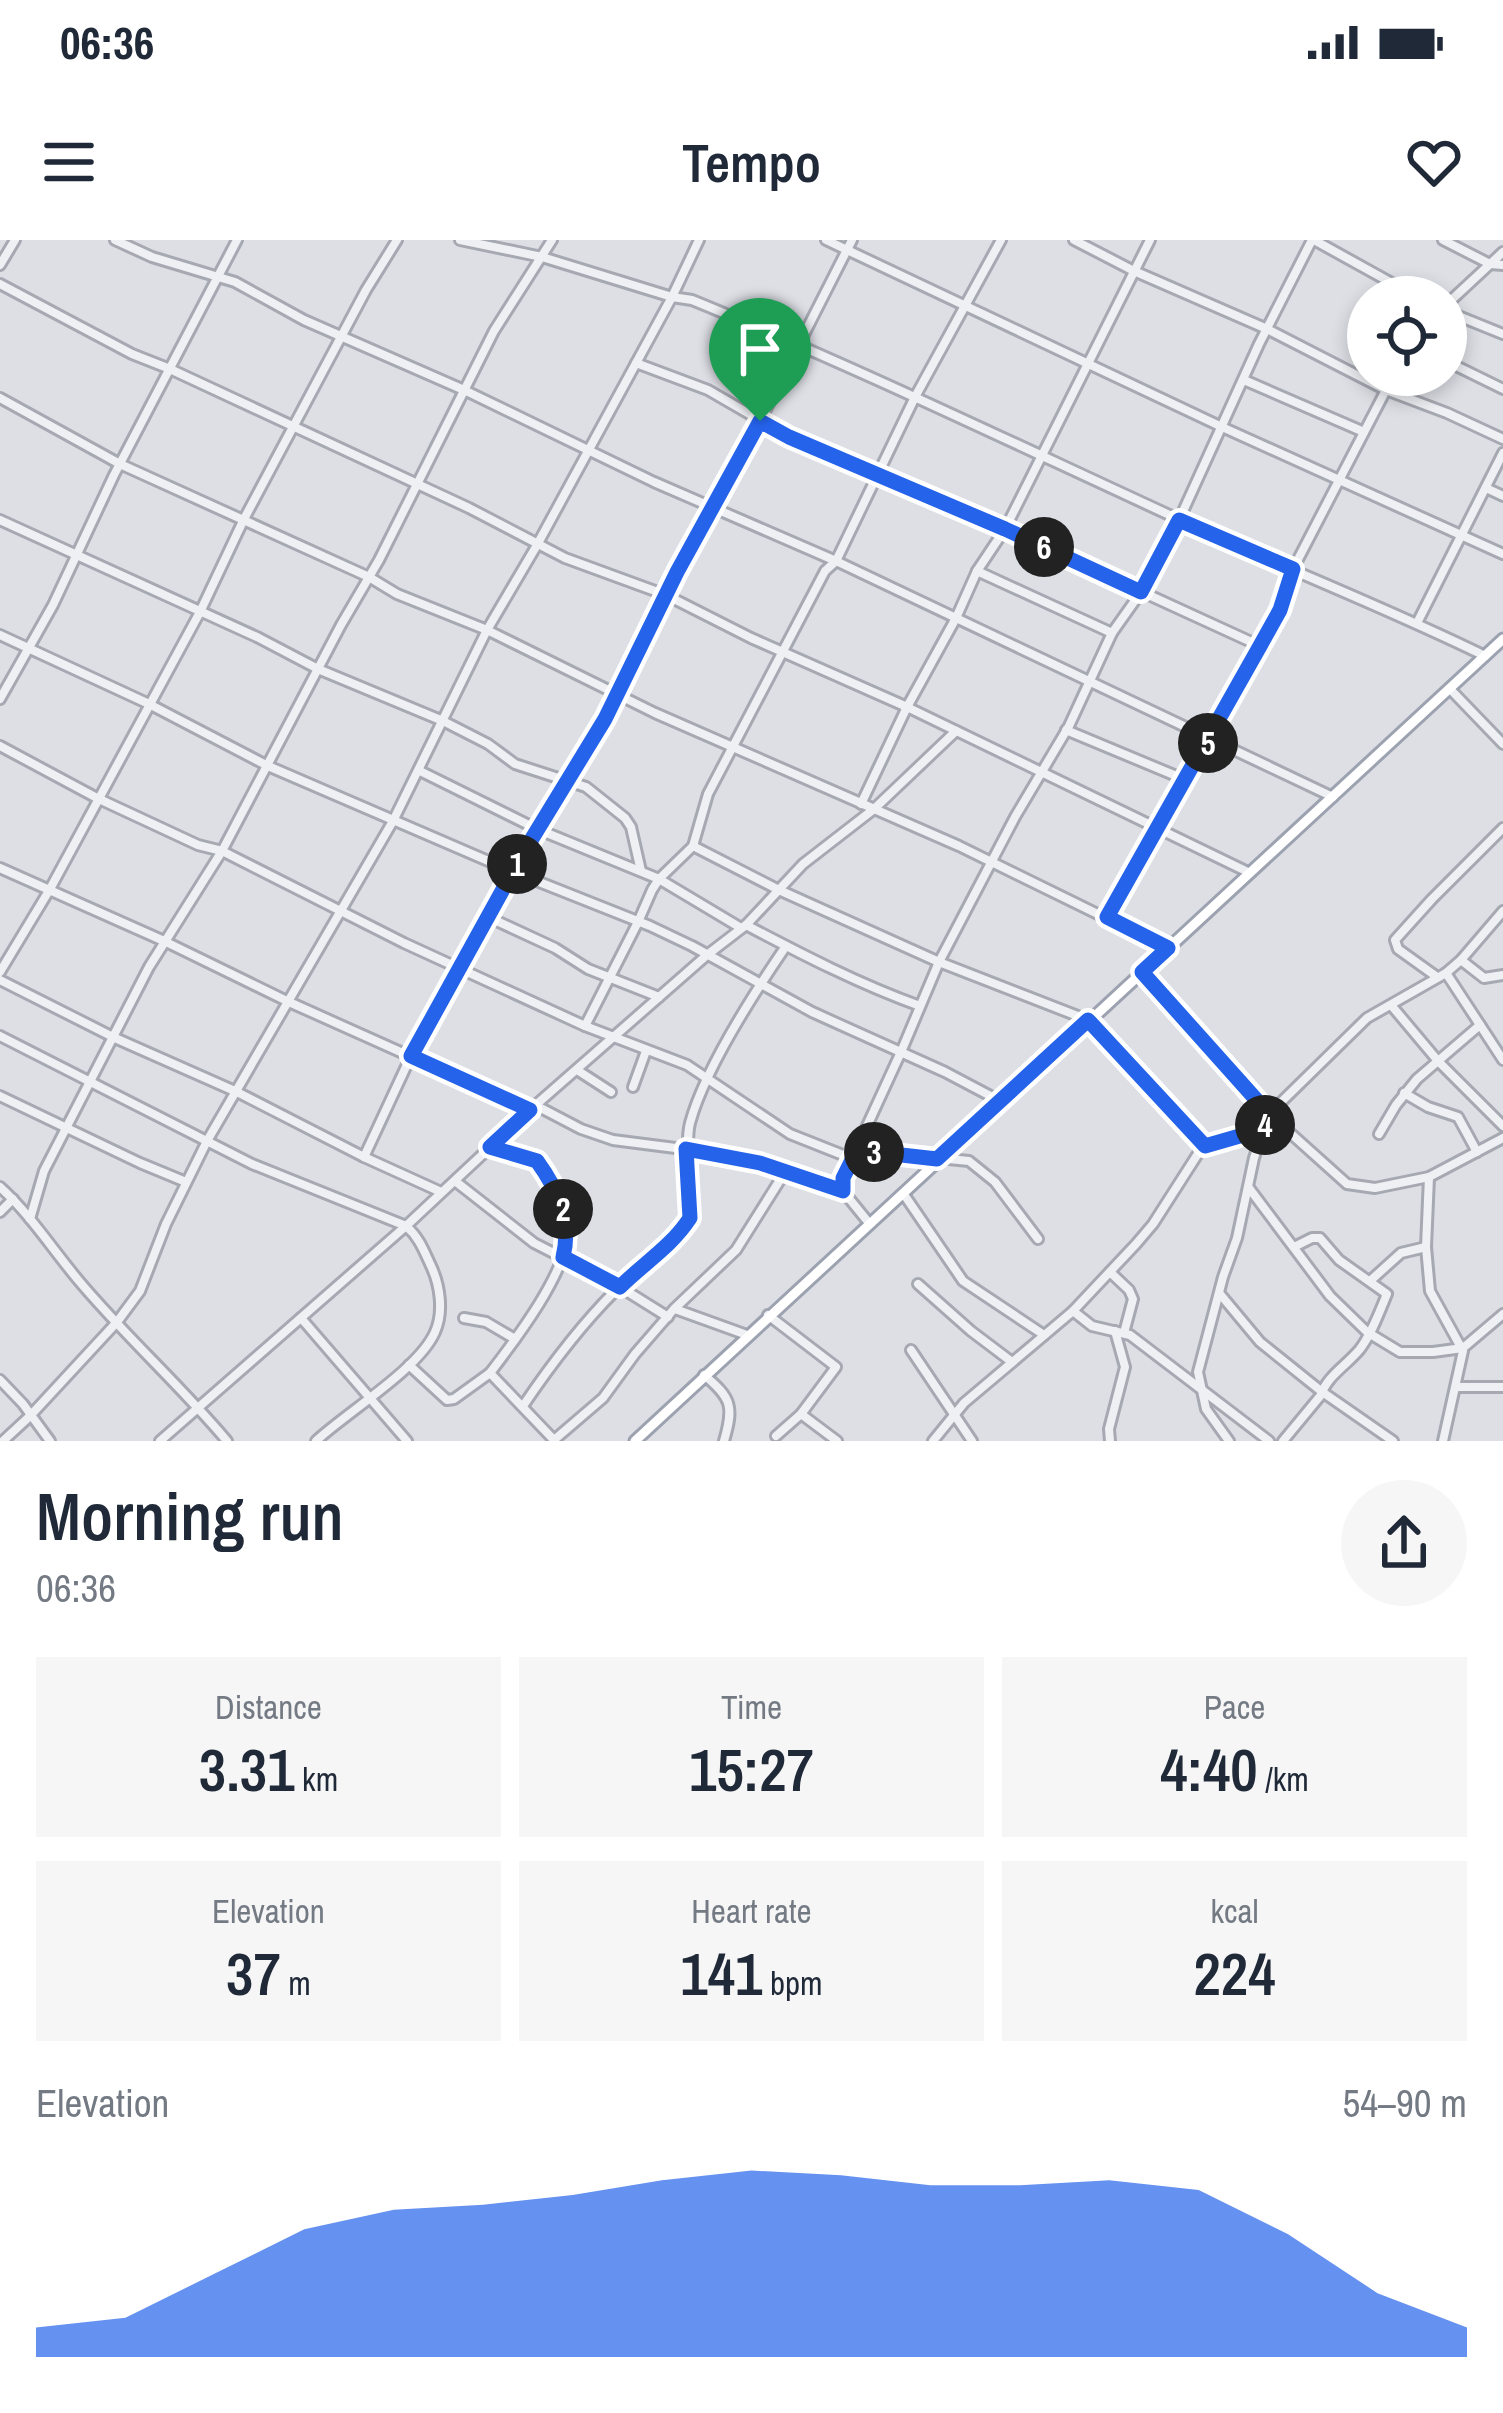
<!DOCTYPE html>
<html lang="en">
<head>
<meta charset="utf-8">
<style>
	body { margin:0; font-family:"Archivo Narrow",sans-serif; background:#f6f6f7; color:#1f2937; height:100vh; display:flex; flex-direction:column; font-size:45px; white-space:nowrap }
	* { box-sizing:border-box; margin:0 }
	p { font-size:39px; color:#747a83 }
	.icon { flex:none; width:66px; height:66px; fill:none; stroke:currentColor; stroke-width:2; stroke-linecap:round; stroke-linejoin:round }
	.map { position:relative; height:1201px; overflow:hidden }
	.side { display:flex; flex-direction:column; background:#fff; flex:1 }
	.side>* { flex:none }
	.controls { position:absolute; left:1347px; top:36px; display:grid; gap:24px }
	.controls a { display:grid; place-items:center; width:120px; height:120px; border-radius:50%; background:#fff; box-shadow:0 6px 18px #0003; font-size:60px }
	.pin { position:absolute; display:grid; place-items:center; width:102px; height:102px; color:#fff; margin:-123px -51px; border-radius:50% 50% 50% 0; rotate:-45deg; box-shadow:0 0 12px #0007 }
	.pin .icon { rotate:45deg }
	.km { position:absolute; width:60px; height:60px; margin:-30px; border-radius:50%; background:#222; color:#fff; font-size:33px; line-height:60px; text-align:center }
	.round { display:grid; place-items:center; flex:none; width:126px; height:126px; border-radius:63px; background:#f6f6f7 }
	.head { display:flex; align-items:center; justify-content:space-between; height:204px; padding:0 36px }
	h1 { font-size:66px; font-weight:600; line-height:90px }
	.stats { display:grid; grid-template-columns:repeat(3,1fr); gap:18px; height:204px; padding:12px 36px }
	.stats div { display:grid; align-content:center; border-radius:0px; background:#f6f6f7; text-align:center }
	.stats b { font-size:60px; font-weight:600 }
	.stats small { font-size:33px; font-weight:400 }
	.stats p { font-size:33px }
	.chart { height:336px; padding:24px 36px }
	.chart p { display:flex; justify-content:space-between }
	.chart svg { width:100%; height:216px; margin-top:12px; fill:#2563eb; opacity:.7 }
	.status { display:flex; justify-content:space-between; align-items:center; height:84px; padding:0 60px; background:#fff; direction:ltr }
	.status svg { height:33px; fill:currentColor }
	header { display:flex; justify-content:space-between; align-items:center; height:156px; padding:0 36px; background:#fff; font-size:54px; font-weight:600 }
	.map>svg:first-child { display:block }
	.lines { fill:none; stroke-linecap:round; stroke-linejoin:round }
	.minor-casing { stroke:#a6a9b2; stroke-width:14 }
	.major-casing { stroke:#9da2b0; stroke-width:15 }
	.minor { stroke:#eff0f4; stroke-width:8 }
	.major { stroke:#fff; stroke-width:9 }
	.route-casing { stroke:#fff; stroke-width:24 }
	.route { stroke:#2563eb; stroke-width:15 }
</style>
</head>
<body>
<div class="status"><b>06:36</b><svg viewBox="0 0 49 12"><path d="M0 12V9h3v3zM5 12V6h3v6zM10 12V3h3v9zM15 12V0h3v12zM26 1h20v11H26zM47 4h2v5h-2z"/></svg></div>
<header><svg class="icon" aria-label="menu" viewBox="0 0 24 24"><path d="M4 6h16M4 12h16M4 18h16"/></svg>Tempo<svg class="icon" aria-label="heart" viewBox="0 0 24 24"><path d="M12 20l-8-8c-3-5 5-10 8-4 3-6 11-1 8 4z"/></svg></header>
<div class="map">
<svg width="1503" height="1201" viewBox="0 0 1503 1201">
	<rect width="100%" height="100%" fill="#dddfe5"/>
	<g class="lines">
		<defs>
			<g id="minor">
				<polyline points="115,0 152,17 235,42 304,80 464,150 654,242 836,321 1333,557"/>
				<path d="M460 0 542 17 672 57 692 60C856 127 1015 204 1176 278 1278 326 1383 366 1485 416"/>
				<polyline points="826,0 1222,187 1503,314"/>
				<polyline points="1074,0 1134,31 1267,89 1386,150 1447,173 1503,199"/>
				<polyline points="1314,0 1417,57"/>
				<polyline points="1443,0 1490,24 1503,25"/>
				<polyline points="0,25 15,0"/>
				<polyline points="0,44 132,114 170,129 469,268 565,318 666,355 751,398 907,467 1250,633"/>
				<polyline points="1446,65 1503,12"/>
				<polyline points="1446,71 1503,94"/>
				<polyline points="1446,121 1503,149"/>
				<polyline points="636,123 708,150 789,197 1005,289 1260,406"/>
				<polyline points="1244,140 1364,192"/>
				<polyline points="0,158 120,224 369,337 397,354 487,390 655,473 959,606 1167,708"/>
				<polyline points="1486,248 1503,256"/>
				<polyline points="0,280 257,397 318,429 443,481 488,504 515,524 586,547 625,578 631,587 641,631"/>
				<polyline points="977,331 1112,393"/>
				<polyline points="1417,383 1503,213"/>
				<polyline points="0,395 149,464 268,526 514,632 650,686 692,706 812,772 945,832 1000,861"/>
				<polyline points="1450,449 1503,504"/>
				<polyline points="0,459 53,365 114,235 237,0"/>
				<polyline points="1066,490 1186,540"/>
				<polyline points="0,506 97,558 198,605 222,611 404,703 585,786 687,825 790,894 853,919"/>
				<polyline points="420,531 537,589 659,639 741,688"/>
				<polyline points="861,564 907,467 956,378 977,331 1005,289 1150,0"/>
				<polyline points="693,606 779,650 939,722 1088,780 1205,906"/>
				<polyline points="0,628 164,701 289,762 530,870"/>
				<polyline points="488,677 555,708 588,729 659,757"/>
				<polyline points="1107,677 1260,406 1280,370 1293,329 1386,150 1391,135"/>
				<path d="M746 685C803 715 859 744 920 766"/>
				<polyline points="1461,720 1484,738 1503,735"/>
				<polyline points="0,732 50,649 200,372 244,279 366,50 397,0"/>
				<polyline points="1142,732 1269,874 1347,944 1375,948 1429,937 1503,898"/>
				<polyline points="1446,733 1503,820"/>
				<polyline points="1437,737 1398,709 1395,700 1432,659 1503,588"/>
				<polyline points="0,740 115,798 237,852 364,917 441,952"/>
				<polyline points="1391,765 1438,821 1503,886"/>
				<polyline points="585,786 638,682 652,650 659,639 693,606 708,554 825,331 836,321 915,157 1001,0"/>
				<path d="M0 796 252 924 406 986C419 997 424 1011 431 1026 440 1045 444 1072 435 1092 419 1129 347 1172 316 1201"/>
				<polyline points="577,830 611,852"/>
				<polyline points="633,847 646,811"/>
				<polyline points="1404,853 1428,867 1458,877 1477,912"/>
				<polyline points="0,856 140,923 186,942"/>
				<polyline points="537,866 581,889 613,900 699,911 759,923 843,951"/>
				<polyline points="1379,894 1396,865 1417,839 1480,785"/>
				<polyline points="857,910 969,921 995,942 1038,999"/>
				<polyline points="364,917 411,816 522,615 578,527 605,479 677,332 751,199 852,0"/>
				<polyline points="1429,937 1426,1007 1430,1051 1463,1111 1443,1201"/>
				<polyline points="455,941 534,1003 620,1047 668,1077"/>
				<path d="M0 947C30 974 53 1010 79 1041 126 1097 180 1145 227 1201"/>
				<polyline points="1249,948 1330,1056 1367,1092 1395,1109 1400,1112 1433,1112 1463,1108 1503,1074"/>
				<polyline points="903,953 963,1041 1044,1095"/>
				<polyline points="0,972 13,959"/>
				<polyline points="30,979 44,931 149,727 222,611 341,385 379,320 494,91 552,0"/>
				<polyline points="869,983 843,951 843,938 901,812 939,722 1015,577 1069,486 1112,393 1141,352 1160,322 1259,104 1312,0"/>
				<polyline points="1110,1032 1129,1050 1133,1059 1124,1093"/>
				<polyline points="1370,1041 1401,1013 1426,1007"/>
				<polyline points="918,1044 971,1091 1012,1122"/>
				<polyline points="1220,1054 1260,1102 1321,1151 1393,1201"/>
				<polyline points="675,1069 747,1095"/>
				<polyline points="1073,1071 1092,1086 1130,1095 1269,1201"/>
				<polyline points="768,1075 836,1127 801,1174 776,1196"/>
				<polyline points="301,1078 407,1201"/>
				<polyline points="464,1078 486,1082 515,1099"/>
				<polyline points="911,1110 972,1201"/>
				<polyline points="409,1125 447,1160 454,1159 490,1133 554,1200"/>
				<path d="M490 1133C513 1103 570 1029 567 991 565 966 551 941 537 921L492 908"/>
				<path d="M704 1135C732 1158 734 1167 724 1201"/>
				<polyline points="0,1140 23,1164 50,1201"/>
				<polyline points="1456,1147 1503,1147"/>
				<path d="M523 1166C550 1126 581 1085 615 1051 623 1043 632 1033 641 1026 658 1013 676 1002 687 982 696 966 683 910 690 883 705 828 754 753 786 706"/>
				<polyline points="801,1174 837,1201"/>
				<polyline points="554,1200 603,1158 635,1114 674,1069 736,1010 785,932"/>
				<polyline points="3,1201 30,1176 117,1082 140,1051 166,984 207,901 393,581 487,390 537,305 672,57 699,0"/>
				<polyline points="160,1201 406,986 530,870 707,715 746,685 803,624 874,569 956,491"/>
				<polyline points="933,1201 964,1163 1073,1071 1136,1004 1153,984 1201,909 1263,889"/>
				<polyline points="1110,1201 1109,1189 1125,1127 1115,1091"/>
				<polyline points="1229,1201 1206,1169 1198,1132 1223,1037 1237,998 1254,918 1269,874 1367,778 1446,733 1461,720 1503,671"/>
				<path d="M1283 1201 1321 1155C1327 1136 1347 1125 1360 1109 1372 1093 1379 1073 1387 1054L1339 1020 1320 998H1312L1294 1007"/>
			</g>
			<polyline id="major" points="635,1201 1503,399"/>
		</defs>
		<!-- minor casing -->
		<use href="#minor" class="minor-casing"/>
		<!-- major casing -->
		<use href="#major" class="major-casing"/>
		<!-- minor -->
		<use href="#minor" class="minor"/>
		<!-- major -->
		<use href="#major" class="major"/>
	</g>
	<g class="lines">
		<defs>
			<path id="route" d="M760 181 789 197 1005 289 1141 352 1179 280 1293 329 1280 370 1260 406 1107 677 1168 708 1142 732 1269 874 1264 889 1205 906 1088 780 937 919 857 910 843 938V951L760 923 686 909 690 978C671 1007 644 1023 620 1047L563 1017C572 981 558 950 537 921L490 907 530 870 411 816 522 615 605 479 677 332Z"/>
		</defs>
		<!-- route casing -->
		<use href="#route" class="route-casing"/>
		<!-- route -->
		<use href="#route" class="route"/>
	</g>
</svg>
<div class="controls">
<a><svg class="icon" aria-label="locate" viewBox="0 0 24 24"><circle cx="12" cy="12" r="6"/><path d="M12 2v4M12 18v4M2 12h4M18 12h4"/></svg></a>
</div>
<div class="pin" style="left:760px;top:181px;background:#1e9e55"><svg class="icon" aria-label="arrive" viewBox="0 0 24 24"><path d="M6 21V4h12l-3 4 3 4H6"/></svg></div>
<b class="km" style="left:517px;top:624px">1</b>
<b class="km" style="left:563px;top:969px">2</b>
<b class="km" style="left:874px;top:912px">3</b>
<b class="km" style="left:1265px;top:885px">4</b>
<b class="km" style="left:1208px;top:503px">5</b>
<b class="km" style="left:1044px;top:307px">6</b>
</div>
<section class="side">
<div class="head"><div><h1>Morning run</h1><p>06:36</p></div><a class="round"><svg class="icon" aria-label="share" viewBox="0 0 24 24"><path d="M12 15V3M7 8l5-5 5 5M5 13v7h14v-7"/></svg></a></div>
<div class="stats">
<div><p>Distance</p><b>3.31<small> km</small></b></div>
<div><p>Time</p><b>15:27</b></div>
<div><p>Pace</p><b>4:40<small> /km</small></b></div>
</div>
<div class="stats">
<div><p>Elevation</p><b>37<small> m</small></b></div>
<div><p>Heart rate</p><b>141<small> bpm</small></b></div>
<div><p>kcal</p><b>224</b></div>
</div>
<div class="chart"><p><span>Elevation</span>54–90 m</p>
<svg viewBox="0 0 160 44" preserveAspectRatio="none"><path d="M0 44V38L10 36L20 27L30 18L40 14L50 13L60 11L70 8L80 6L90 7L100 9L110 9L120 8L130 10L140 19L150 31L160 38V44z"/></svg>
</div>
</section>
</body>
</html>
